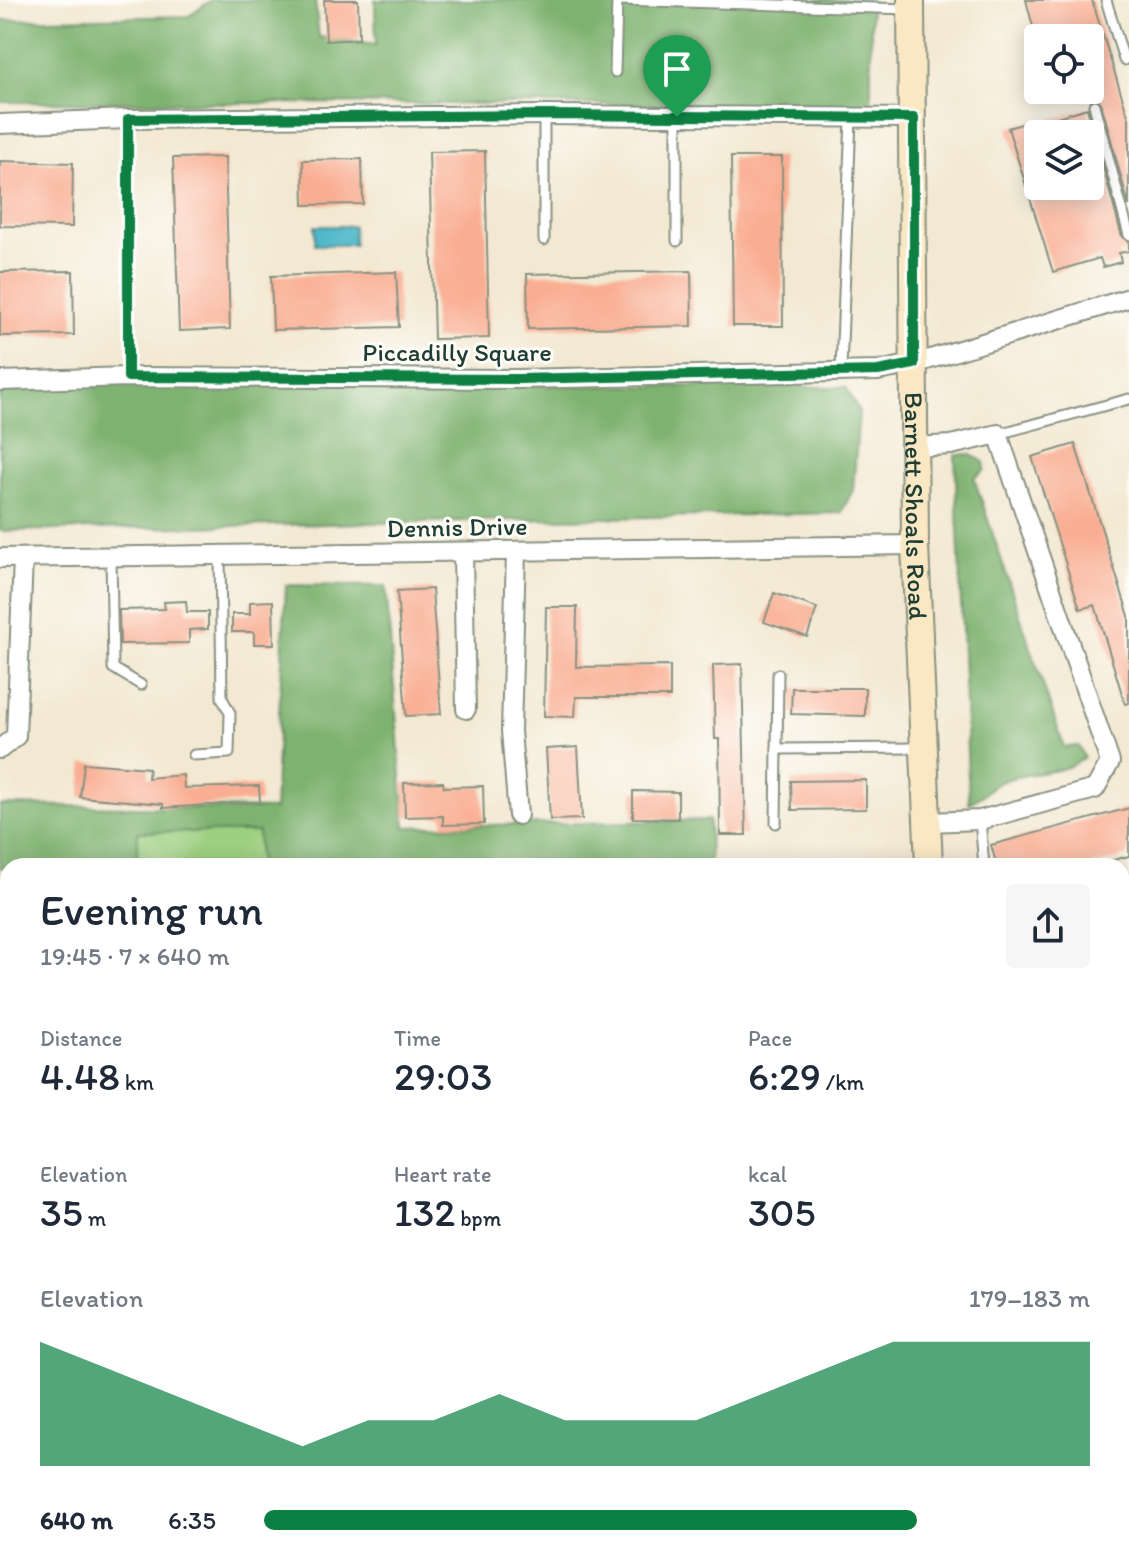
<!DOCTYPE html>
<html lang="en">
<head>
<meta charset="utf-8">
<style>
	body { margin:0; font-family:Itim,sans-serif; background:#f6f6f7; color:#1f2937; height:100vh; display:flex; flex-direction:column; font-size:30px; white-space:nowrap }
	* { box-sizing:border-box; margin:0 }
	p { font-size:26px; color:#747a83 }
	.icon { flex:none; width:44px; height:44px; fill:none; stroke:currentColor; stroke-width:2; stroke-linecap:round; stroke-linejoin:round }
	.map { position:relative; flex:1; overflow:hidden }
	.side { position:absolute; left:0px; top:858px; width:1130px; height:710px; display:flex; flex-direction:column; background:#fff; border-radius:24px 24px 0 0; box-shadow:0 4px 20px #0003 }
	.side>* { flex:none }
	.buttons { position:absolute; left:1024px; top:24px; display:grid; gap:16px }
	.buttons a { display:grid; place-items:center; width:80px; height:80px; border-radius:8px; background:#fff; box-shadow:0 4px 20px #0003; font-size:40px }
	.pin { position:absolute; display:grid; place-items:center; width:68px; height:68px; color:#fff; margin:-82px -34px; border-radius:50% 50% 50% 0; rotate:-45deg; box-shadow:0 0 8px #0007 }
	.pin .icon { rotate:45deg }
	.round { display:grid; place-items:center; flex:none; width:84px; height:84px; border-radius:8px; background:#f6f6f7 }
	.summary { display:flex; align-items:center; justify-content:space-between; height:136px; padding:0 40px }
	h1 { font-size:44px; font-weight:600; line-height:60px }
	.stats { display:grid; grid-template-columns:repeat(3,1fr); gap:12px; height:136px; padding:8px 40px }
	.stats div { display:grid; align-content:center }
	.stats b { font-size:40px; font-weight:600 }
	.stats small { font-size:22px; font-weight:400 }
	.stats p { font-size:22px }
	.chart { height:224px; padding:16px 40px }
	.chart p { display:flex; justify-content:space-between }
	.chart svg { width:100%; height:144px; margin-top:8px; fill:#0b8043; opacity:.7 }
	ul { padding:0 40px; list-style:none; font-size:26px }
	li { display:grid; grid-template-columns:128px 96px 1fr; align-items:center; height:60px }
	li i { height:20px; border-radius:10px; background:#0b8043 }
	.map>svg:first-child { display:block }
	.green { fill:#9dd081; stroke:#5e865a; stroke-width:2 }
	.forest { fill:#7eb26f; stroke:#4e7852; stroke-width:2 }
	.water { fill:#4ab6c7; stroke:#347a7e; stroke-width:2 }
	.building { fill:#f9ae93; fill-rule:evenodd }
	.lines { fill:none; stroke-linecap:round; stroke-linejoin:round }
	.service-casing { stroke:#899282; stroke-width:13 }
	.minor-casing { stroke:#899282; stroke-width:22 }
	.tertiary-casing { stroke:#899282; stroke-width:26 }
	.secondary-casing { stroke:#899282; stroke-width:30 }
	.service { stroke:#fff; stroke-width:9 }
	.minor { stroke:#fff; stroke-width:18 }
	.tertiary { stroke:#fff; stroke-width:22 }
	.secondary { stroke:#fae7c3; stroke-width:26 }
	.route-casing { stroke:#fff; stroke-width:16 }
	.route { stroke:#0b8043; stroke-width:10 }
	.labels { text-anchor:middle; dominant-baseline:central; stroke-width:6; stroke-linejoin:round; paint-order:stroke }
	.street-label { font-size:26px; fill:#1f3d34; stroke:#fdfcf7 }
</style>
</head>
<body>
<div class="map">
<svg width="1129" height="1567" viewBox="0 0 1129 1567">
	<rect width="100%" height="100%" fill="#fdfcf7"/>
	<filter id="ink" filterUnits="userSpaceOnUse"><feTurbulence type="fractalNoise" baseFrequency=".0125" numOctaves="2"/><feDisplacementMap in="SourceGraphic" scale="16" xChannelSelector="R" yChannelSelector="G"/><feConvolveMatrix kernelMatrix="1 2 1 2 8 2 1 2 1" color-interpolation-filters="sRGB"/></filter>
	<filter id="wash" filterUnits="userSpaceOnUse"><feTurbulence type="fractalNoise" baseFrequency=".006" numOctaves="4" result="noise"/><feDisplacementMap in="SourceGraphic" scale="32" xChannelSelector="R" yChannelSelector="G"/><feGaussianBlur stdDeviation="1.8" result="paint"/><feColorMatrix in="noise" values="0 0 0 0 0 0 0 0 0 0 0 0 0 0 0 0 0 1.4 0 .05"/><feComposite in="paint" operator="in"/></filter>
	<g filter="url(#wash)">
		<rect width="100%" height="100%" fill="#f3e8d1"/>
		<!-- green -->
		<rect class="green" x="137" y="832" width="122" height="34"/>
		<!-- forest -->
		<g class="forest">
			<polygon points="211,0 315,0 319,37 376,45 375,0 871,0 871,109 842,105 731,105 0,102 0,20 189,16"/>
			<polygon points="0,383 846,387 859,412 853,490 841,513 0,531"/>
			<path d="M970 454 984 462 985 470 974 478 1064 747 1079 746 1084 758C1060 777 1028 770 1000 782 988 787 984 797 969 803L955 455Z"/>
			<polygon points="286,585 386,586 405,827 709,820 710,866 556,866 501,862 300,863 298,866 259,866 258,832 138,832 137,866 0,868 0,805 274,809"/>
		</g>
		<!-- water -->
		<polygon class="water" points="315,226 353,226 354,245 315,245"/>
		<g id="blocks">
			<!-- building -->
			<g class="building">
				<polygon points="324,0 358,0 359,39 326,41"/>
				<polygon points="1026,0 1092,0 1129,119 1129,206 1101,103 1097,98 1090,99 1090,90 1099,89 1090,58 1090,38 1036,38"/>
				<path d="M1087 108 1122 237 1129 242V251L1119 253 1121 262 1103 267 1100 258 1053 272 1008 128 1038 119V123ZM1038 134H1090V186H1038Z"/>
				<polygon points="485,151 489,338 434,339 429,152"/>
				<polygon points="225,157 230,329 179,331 173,158"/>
				<polygon points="731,157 782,157 783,326 733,326"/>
				<polygon points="362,159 363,204 304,205 303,160"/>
				<polygon points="0,161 73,163 72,227 0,226"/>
				<polygon points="73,271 74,335 0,336 0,272"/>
				<polygon points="691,271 692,326 528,329 527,274"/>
				<polygon points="396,272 399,327 273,330 271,276"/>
				<polygon points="1075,444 1129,616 1129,703 1125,704 1095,605 1080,609 1032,457"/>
				<polygon points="432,589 441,714 406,716 397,591"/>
				<polygon points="774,593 817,608 807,637 764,622"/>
				<polygon points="186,601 187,612 208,612 208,629 189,630 189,643 120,644 119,610 165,609 164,602"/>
				<polygon points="273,601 274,644 254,644 254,632 232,632 232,614 250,614 250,602"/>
				<polygon points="546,607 577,607 576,667 670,666 670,697 576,697 575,717 544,716"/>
				<polygon points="742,664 746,835 720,835 719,739 715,739 713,665"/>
				<polygon points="792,688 865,688 865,716 791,714"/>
				<polygon points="578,747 582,819 550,820 546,749"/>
				<polygon points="84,763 149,768 148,778 183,775 184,788 259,786 260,802 163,808 163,804 80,797"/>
				<polygon points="866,780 866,809 792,810 791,781"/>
				<polygon points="443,782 444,787 483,786 484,824 443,825 443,816 405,817 404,783"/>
				<polygon points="633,791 678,792 678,819 633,818"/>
				<polygon points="1129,808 1129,856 1090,866 997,866 991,845"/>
			</g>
		</g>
	</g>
	<g filter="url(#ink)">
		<use href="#blocks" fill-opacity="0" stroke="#899282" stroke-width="2"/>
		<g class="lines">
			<defs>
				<g id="service">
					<polyline points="619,0 908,9"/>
					<polyline points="1106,0 1124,60"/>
					<polyline points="615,72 617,0"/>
					<polyline points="1094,105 1129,235"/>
					<polyline points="677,117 677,241"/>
					<polyline points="128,119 128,377"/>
					<polyline points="544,240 544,115"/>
					<polyline points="841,370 851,118"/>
					<polyline points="998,434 1129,399"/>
					<polyline points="111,557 113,668 141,685"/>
					<polyline points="777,749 922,748"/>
					<polyline points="194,755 229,753 230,713 222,698 220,556"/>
					<polyline points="980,820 984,866"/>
					<polyline points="776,823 778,674"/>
					<polyline points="1122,882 1129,880"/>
					<polyline points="0,900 8,900"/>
					<polyline points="1122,1063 1129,1062"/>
					<polyline points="0,1122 8,1101"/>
					<polyline points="1122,1134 1129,1140"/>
					<polyline points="1122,1262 1129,1260"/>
					<polyline points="0,1431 8,1444"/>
					<polyline points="1129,1515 1122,1518 1129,1544"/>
					<polyline points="235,1560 239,1567"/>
					<polyline points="330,1560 334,1567"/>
					<polyline points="449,1560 453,1567"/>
					<polyline points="676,1560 679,1567"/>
					<polyline points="808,1560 810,1567"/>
					<polyline points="876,1560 880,1567"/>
					<polyline points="43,1567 51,1560"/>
					<polyline points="183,1567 187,1560"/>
					<polyline points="1020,1567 1033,1560"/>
				</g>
				<g id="minor">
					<polyline points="0,124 128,119 544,115 914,118"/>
					<polyline points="0,381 128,377 518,379 878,371 914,364 1129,298"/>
					<polyline points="915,447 951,445 998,434 1110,762 1095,789 980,820 928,822"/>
					<polyline points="516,552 511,731 518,815"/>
					<polyline points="463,553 466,709"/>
					<polyline points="0,558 915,545"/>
					<polyline points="0,749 16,736 23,558"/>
					<polyline points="80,1560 85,1567"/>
				</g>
				<polyline id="tertiary" points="1038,1560 1040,1567"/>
				<g id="secondary">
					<path id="s1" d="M911 0 915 545 929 866"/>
					<polyline points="1122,1320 1129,1318"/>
					<polyline points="645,1567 656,1560"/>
				</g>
			</defs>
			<!-- service casing -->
			<use href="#service" class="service-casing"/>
			<!-- minor casing -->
			<use href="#minor" class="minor-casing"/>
			<!-- tertiary casing -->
			<use href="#tertiary" class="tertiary-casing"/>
			<!-- secondary casing -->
			<use href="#secondary" class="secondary-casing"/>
			<!-- service -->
			<use href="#service" class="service"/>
			<!-- minor -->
			<use href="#minor" class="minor"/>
			<!-- tertiary -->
			<use href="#tertiary" class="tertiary"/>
			<!-- secondary -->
			<use href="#secondary" class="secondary"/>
		</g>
	</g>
	<g class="lines" filter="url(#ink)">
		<defs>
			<polygon id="route" points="544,115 914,118 914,364 878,371 518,379 128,377 128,119"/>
		</defs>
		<!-- route casing -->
		<use href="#route" class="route-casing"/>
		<!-- route -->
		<use href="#route" class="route"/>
	</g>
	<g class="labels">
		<!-- street labels -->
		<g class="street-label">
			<text x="457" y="352">Piccadilly Square</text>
			<text stroke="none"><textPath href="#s1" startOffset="506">Barnett Shoals Road</textPath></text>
			<text transform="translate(457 527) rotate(-1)">Dennis Drive</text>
		</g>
	</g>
</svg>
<div class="buttons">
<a><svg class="icon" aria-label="locate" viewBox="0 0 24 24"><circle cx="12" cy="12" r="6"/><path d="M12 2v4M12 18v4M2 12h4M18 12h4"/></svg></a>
<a><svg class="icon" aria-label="layers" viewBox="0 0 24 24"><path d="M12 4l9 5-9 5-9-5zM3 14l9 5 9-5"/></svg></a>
</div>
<div class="pin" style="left:677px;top:117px;background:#1e9e55"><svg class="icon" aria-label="arrive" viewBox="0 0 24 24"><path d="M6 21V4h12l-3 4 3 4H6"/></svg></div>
<section class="side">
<div class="summary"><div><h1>Evening run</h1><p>19:45 · 7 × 640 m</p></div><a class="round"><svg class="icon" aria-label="share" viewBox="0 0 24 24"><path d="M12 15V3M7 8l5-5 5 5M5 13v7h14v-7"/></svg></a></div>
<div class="stats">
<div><p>Distance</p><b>4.48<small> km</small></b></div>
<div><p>Time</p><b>29:03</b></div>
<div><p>Pace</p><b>6:29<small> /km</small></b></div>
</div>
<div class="stats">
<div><p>Elevation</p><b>35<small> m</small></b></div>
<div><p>Heart rate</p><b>132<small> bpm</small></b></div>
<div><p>kcal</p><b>305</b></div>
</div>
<div class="chart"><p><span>Elevation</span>179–183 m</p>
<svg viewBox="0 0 160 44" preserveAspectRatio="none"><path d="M0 44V6L10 14L20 22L30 30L40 38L50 30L60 30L70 22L80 30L90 30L100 30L110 22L120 14L130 6L140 6L150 6L160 6V44z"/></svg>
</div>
<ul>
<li><b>640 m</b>6:35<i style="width:79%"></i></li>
</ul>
</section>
</div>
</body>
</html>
